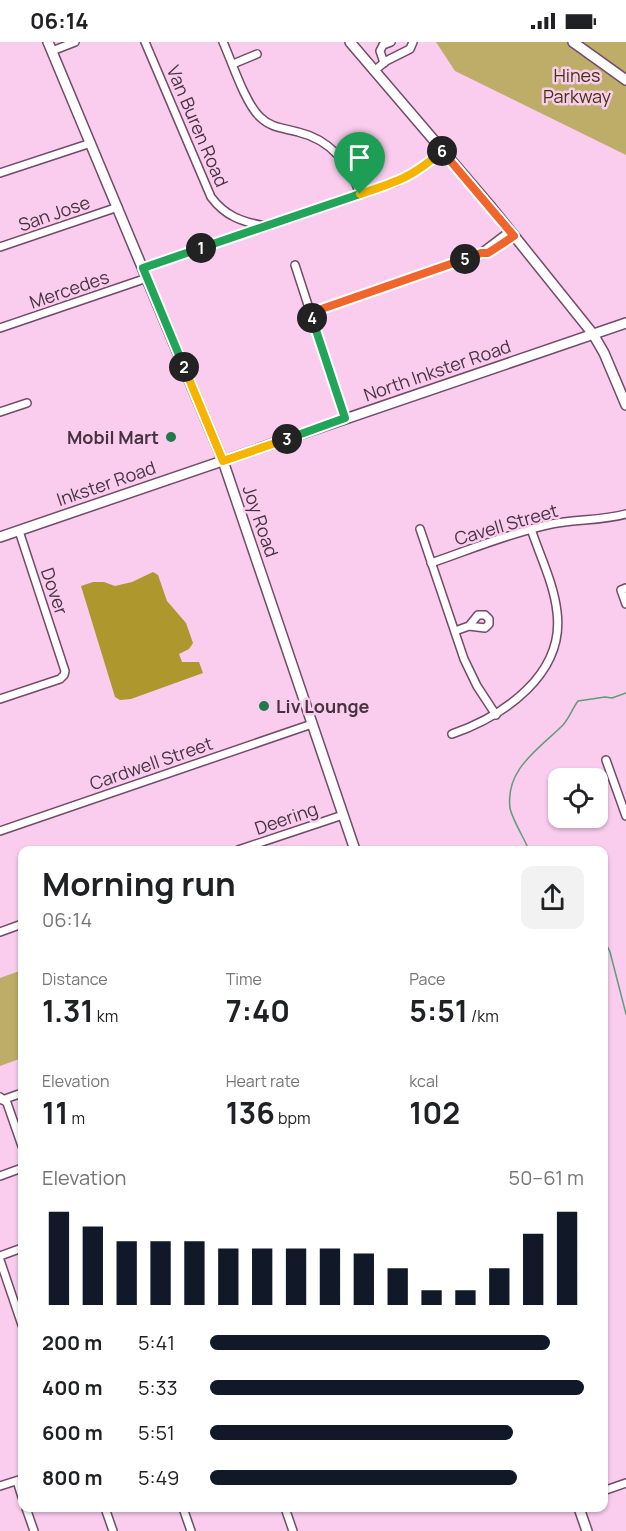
<!DOCTYPE html>
<html lang="en">
<head>
<meta charset="utf-8">
<style>
	body { margin:0; font-family:Manrope,sans-serif; background:#f2f2f2; color:#202124; height:100vh; display:flex; flex-direction:column; font-size:22px; white-space:nowrap }
	* { box-sizing:border-box; margin:0 }
	p { font-size:20px; color:#757577 }
	.icon { flex:none; width:33px; height:33px; fill:none; stroke:currentColor; stroke-width:2; stroke-linecap:round; stroke-linejoin:round }
	.map { position:relative; flex:1; overflow:hidden }
	.panel { position:absolute; left:18px; top:804px; width:590px; height:666px; display:flex; flex-direction:column; background:#fff; border-radius:12px; box-shadow:0 2px 4px #0004 }
	.panel>* { flex:none }
	.buttons { position:absolute; left:548px; top:726px; display:grid; gap:12px }
	.buttons a { display:grid; place-items:center; width:60px; height:60px; border-radius:12px; background:#fff; box-shadow:0 2px 4px #0004; font-size:30px }
	.pin { position:absolute; display:grid; place-items:center; width:51px; height:51px; color:#fff; margin:-62px -26px; border-radius:50% 50% 50% 0; rotate:-45deg; box-shadow:0 0 6px #0007 }
	.pin .icon { rotate:45deg }
	.km { position:absolute; width:30px; height:30px; margin:-15px; border-radius:50%; background:#222; color:#fff; font-size:16px; line-height:30px; text-align:center }
	.round { display:grid; place-items:center; flex:none; width:63px; height:63px; border-radius:12px; background:#f2f2f2 }
	.head { display:flex; align-items:center; justify-content:space-between; height:102px; padding:0 24px }
	h1 { font-size:33px; font-weight:700; line-height:45px }
	.stats { display:grid; grid-template-columns:repeat(3,1fr); gap:9px; height:102px; padding:6px 24px }
	.stats div { display:grid; align-content:center }
	.stats b { font-size:30px; font-weight:700 }
	.stats small { font-size:16px; font-weight:400 }
	.stats p { font-size:16px }
	.chart { height:168px; padding:12px 24px }
	.chart p { display:flex; justify-content:space-between }
	.chart svg { width:100%; height:108px; margin-top:6px; stroke:#111827; stroke-width:6 }
	ul { padding:0 24px; list-style:none; font-size:20px }
	li { display:grid; grid-template-columns:96px 72px 1fr; align-items:center; height:45px }
	li i { height:15px; border-radius:8px; background:#111827 }
	.status { display:flex; justify-content:space-between; align-items:center; height:42px; padding:0 30px; background:#fff; direction:ltr }
	.status svg { height:16px; fill:currentColor }
	.map>svg:first-child { display:block }
	.green { fill:#bdad69 }
	.forest { fill:#ae972d }
	.lines { fill:none; stroke-linecap:round; stroke-linejoin:round }
	.stream { stroke:#5e9d79; stroke-width:1.5 }
	.street-casing { stroke:#714b68; stroke-width:10 }
	.secondary-casing { stroke:#714b68; stroke-width:12 }
	.street { stroke:#fff; stroke-width:7 }
	.secondary { stroke:#fff; stroke-width:9 }
	.split-1-casing { stroke:#fff; stroke-width:12 }
	.split-2-casing { stroke:#fff; stroke-width:12 }
	.split-3-casing { stroke:#fff; stroke-width:12 }
	.split-4-casing { stroke:#fff; stroke-width:12 }
	.split-5-casing { stroke:#fff; stroke-width:12 }
	.split-6-casing { stroke:#fff; stroke-width:12 }
	.split-7-casing { stroke:#fff; stroke-width:12 }
	.split-1 { stroke:#22a559; stroke-width:8 }
	.split-2 { stroke:#22a559; stroke-width:8 }
	.split-3 { stroke:#f5b400; stroke-width:8 }
	.split-4 { stroke:#22a559; stroke-width:8 }
	.split-5 { stroke:#f0652b; stroke-width:8 }
	.split-6 { stroke:#f0652b; stroke-width:8 }
	.split-7 { stroke:#f5b400; stroke-width:8 }
	.poi-dot { fill:#21784c; stroke:#facdee; stroke-width:2 }
	.labels { text-anchor:middle; dominant-baseline:central; stroke-width:5; stroke-linejoin:round; paint-order:stroke }
	.park-label { font-size:18px; fill:#41370b; stroke:#facdee }
	.street-label { font-size:18px; fill:#453340; stroke:#facdee }
	.poi-label { font-size:18px; font-weight:bold; fill:#453340; stroke:#facdee; text-anchor:end }
</style>
</head>
<body>
<div class="status"><b>06:14</b><svg viewBox="0 0 49 12"><path d="M0 12V9h3v3zM5 12V6h3v6zM10 12V3h3v9zM15 12V0h3v12zM26 1h20v11H26zM47 4h2v5h-2z"/></svg></div>
<div class="map">
<svg width="626" height="1489" viewBox="0 0 626 1489">
	<rect width="100%" height="100%" fill="#facdee"/>
	<!-- green -->
	<g class="green">
		<polygon points="436,0 626,0 626,113 455,29"/>
		<polygon points="22,928 22,1016 0,1024 0,936"/>
	</g>
	<!-- forest -->
	<polygon class="forest" points="153,530 158,533 167,559 186,581 193,601 189,607 179,612 182,620 199,620 203,631 131,657 120,658 115,655 81,544 93,540 104,540 115,544 132,540"/>
	<g class="lines">
		<!-- stream -->
		<g class="stream">
			<path d="M529 808C524 796 512 777 510 766 505 727 539 707 563 683 570 675 572 667 578 659L605 655 612 656 626 651"/>
			<polyline points="603,895 610,910 626,972"/>
		</g>
		<defs>
			<g id="street">
				<path d="M145 0 211 155C225 174 242 180 265 184"/>
				<path d="M223 0C232 20 245 61 260 75 271 86 284 86 298 90 331 98 349 121 360 152"/>
				<polyline points="52,9 75,0"/>
				<polyline points="384,21 380,9 383,3 391,0"/>
				<polyline points="233,22 257,12"/>
				<polyline points="374,29 386,19 410,7 413,0"/>
				<polyline points="0,131 91,101"/>
				<polyline points="0,205 118,165"/>
				<polyline points="481,211 510,189"/>
				<polyline points="295,223 345,377"/>
				<polyline points="143,226 397,140 422,126 443,108"/>
				<polyline points="310,271 481,211 488,211 514,194"/>
				<polyline points="0,286 147,236"/>
				<polyline points="0,370 27,361"/>
				<polyline points="420,487 464,617 477,644 496,673"/>
				<path d="M431 521C469 508 507 492 547 483 573 477 600 479 626 472"/>
				<polyline points="626,546 621,548 626,562"/>
				<polyline points="455,589 469,584 485,586 489,582 489,577 485,573 478,573 469,584"/>
				<polyline points="0,657 60,637 64,633 65,629 19,489"/>
				<path d="M452 692C504 674 565 632 557 570 554 542 540 514 531 487"/>
				<polyline points="606,718 626,774"/>
				<polyline points="0,789 312,682"/>
				<polyline points="238,808 343,773"/>
				<polyline points="0,890 22,882"/>
				<polyline points="0,1055 7,1061 22,1104"/>
				<polyline points="2,1058 22,1051"/>
				<polyline points="0,1134 22,1126"/>
				<polyline points="0,1214 22,1206"/>
				<polyline points="0,1218 22,1283"/>
				<polyline points="17,1439 22,1455"/>
				<polyline points="0,1444 22,1437"/>
				<polyline points="603,1449 626,1441"/>
				<polyline points="26,1466 34,1489"/>
				<polyline points="105,1466 113,1489"/>
				<polyline points="183,1466 191,1489"/>
				<polyline points="285,1466 293,1489"/>
			</g>
			<g id="secondary">
				<polyline points="48,0 223,419 355,808"/>
				<polyline points="350,0 491,165 593,292 604,311 626,363"/>
				<polyline points="573,0 626,38"/>
				<polyline points="0,495 626,281"/>
				<polyline points="579,1466 587,1489"/>
			</g>
		</defs>
		<!-- street casing -->
		<use href="#street" class="street-casing"/>
		<!-- secondary casing -->
		<use href="#secondary" class="secondary-casing"/>
		<!-- street -->
		<use href="#street" class="street"/>
		<!-- secondary -->
		<use href="#secondary" class="secondary"/>
	</g>
	<g class="lines">
		<defs>
			<polyline id="split-1" points="201,206 360,152"/>
			<polyline id="split-2" points="184,325 143,226 201,206"/>
			<polyline id="split-3" points="184,325 223,419 287,397"/>
			<polyline id="split-4" points="287,397 345,376 312,276"/>
			<polyline id="split-5" points="312,276 310,271 465,217"/>
			<polyline id="split-6" points="442,109 514,194 488,211 481,211 465,217"/>
			<path id="split-7" d="M360 152C396 140 413 135 442 109"/>
		</defs>
		<!-- split-1 casing -->
		<use href="#split-1" class="split-1-casing"/>
		<!-- split-2 casing -->
		<use href="#split-2" class="split-2-casing"/>
		<!-- split-3 casing -->
		<use href="#split-3" class="split-3-casing"/>
		<!-- split-4 casing -->
		<use href="#split-4" class="split-4-casing"/>
		<!-- split-5 casing -->
		<use href="#split-5" class="split-5-casing"/>
		<!-- split-6 casing -->
		<use href="#split-6" class="split-6-casing"/>
		<!-- split-7 casing -->
		<use href="#split-7" class="split-7-casing"/>
		<!-- split-1 -->
		<use href="#split-1" class="split-1"/>
		<!-- split-2 -->
		<use href="#split-2" class="split-2"/>
		<!-- split-3 -->
		<use href="#split-3" class="split-3"/>
		<!-- split-4 -->
		<use href="#split-4" class="split-4"/>
		<!-- split-5 -->
		<use href="#split-5" class="split-5"/>
		<!-- split-6 -->
		<use href="#split-6" class="split-6"/>
		<!-- split-7 -->
		<use href="#split-7" class="split-7"/>
	</g>
	<!-- markers -->
	<g class="poi-dot">
		<circle cx="171" cy="395" r="6"/>
		<circle cx="264" cy="664" r="6"/>
	</g>
	<g class="labels">
		<!-- park labels -->
		<g class="park-label">
			<text x="577" y="33">Hines<tspan x="577" dy="21">Parkway</tspan></text>
		</g>
		<!-- street labels -->
		<g class="street-label">
			<text transform="translate(198 84) rotate(67)">Van Buren Road</text>
			<text transform="translate(54 171) rotate(-19)">San Jose</text>
			<text transform="translate(69 247) rotate(-19)">Mercedes</text>
			<text transform="translate(437 328) rotate(-19)">North Inkster Road</text>
			<text transform="translate(106 441) rotate(-19)">Inkster Road</text>
			<text transform="translate(261 479) rotate(71)">Joy Road</text>
			<text transform="translate(506 482) rotate(-16)">Cavell Street</text>
			<text transform="translate(55 549) rotate(71)">Dover</text>
			<text transform="translate(151 721) rotate(-19)">Cardwell Street</text>
			<text transform="translate(286 776) rotate(-19)">Deering</text>
		</g>
		<!-- poi labels -->
		<g class="poi-label">
			<text x="159" y="395">Mobil Mart</text>
			<text x="276" y="664" text-anchor="start">Liv Lounge</text>
		</g>
	</g>
</svg>
<div class="buttons">
<a><svg class="icon" aria-label="locate" viewBox="0 0 24 24"><circle cx="12" cy="12" r="6"/><path d="M12 2v4M12 18v4M2 12h4M18 12h4"/></svg></a>
</div>
<div class="pin" style="left:360px;top:152px;background:#1e9e55"><svg class="icon" aria-label="arrive" viewBox="0 0 24 24"><path d="M6 21V4h12l-3 4 3 4H6"/></svg></div>
<b class="km" style="left:201px;top:206px">1</b>
<b class="km" style="left:184px;top:325px">2</b>
<b class="km" style="left:287px;top:397px">3</b>
<b class="km" style="left:312px;top:276px">4</b>
<b class="km" style="left:465px;top:217px">5</b>
<b class="km" style="left:442px;top:109px">6</b>
<section class="panel">
<div class="head"><div><h1>Morning run</h1><p>06:14</p></div><a class="round"><svg class="icon" aria-label="share" viewBox="0 0 24 24"><path d="M12 15V3M7 8l5-5 5 5M5 13v7h14v-7"/></svg></a></div>
<div class="stats">
<div><p>Distance</p><b>1.31<small> km</small></b></div>
<div><p>Time</p><b>7:40</b></div>
<div><p>Pace</p><b>5:51<small> /km</small></b></div>
</div>
<div class="stats">
<div><p>Elevation</p><b>11<small> m</small></b></div>
<div><p>Heart rate</p><b>136<small> bpm</small></b></div>
<div><p>kcal</p><b>102</b></div>
</div>
<div class="chart"><p><span>Elevation</span>50–61 m</p>
<svg viewBox="0 0 160 44" preserveAspectRatio="none"><path d="M5 44V6M15 44V12M25 44V18M35 44V18M45 44V18M55 44V21M65 44V21M75 44V21M85 44V21M95 44V23M105 44V29M115 44V38M125 44V38M135 44V29M145 44V15M155 44V6"/></svg>
</div>
<ul>
<li><b>200 m</b>5:41<i style="width:91%"></i></li>
<li><b>400 m</b>5:33<i style="width:100%"></i></li>
<li><b>600 m</b>5:51<i style="width:81%"></i></li>
<li><b>800 m</b>5:49<i style="width:82%"></i></li>
</ul>
</section>
</div>
</body>
</html>
